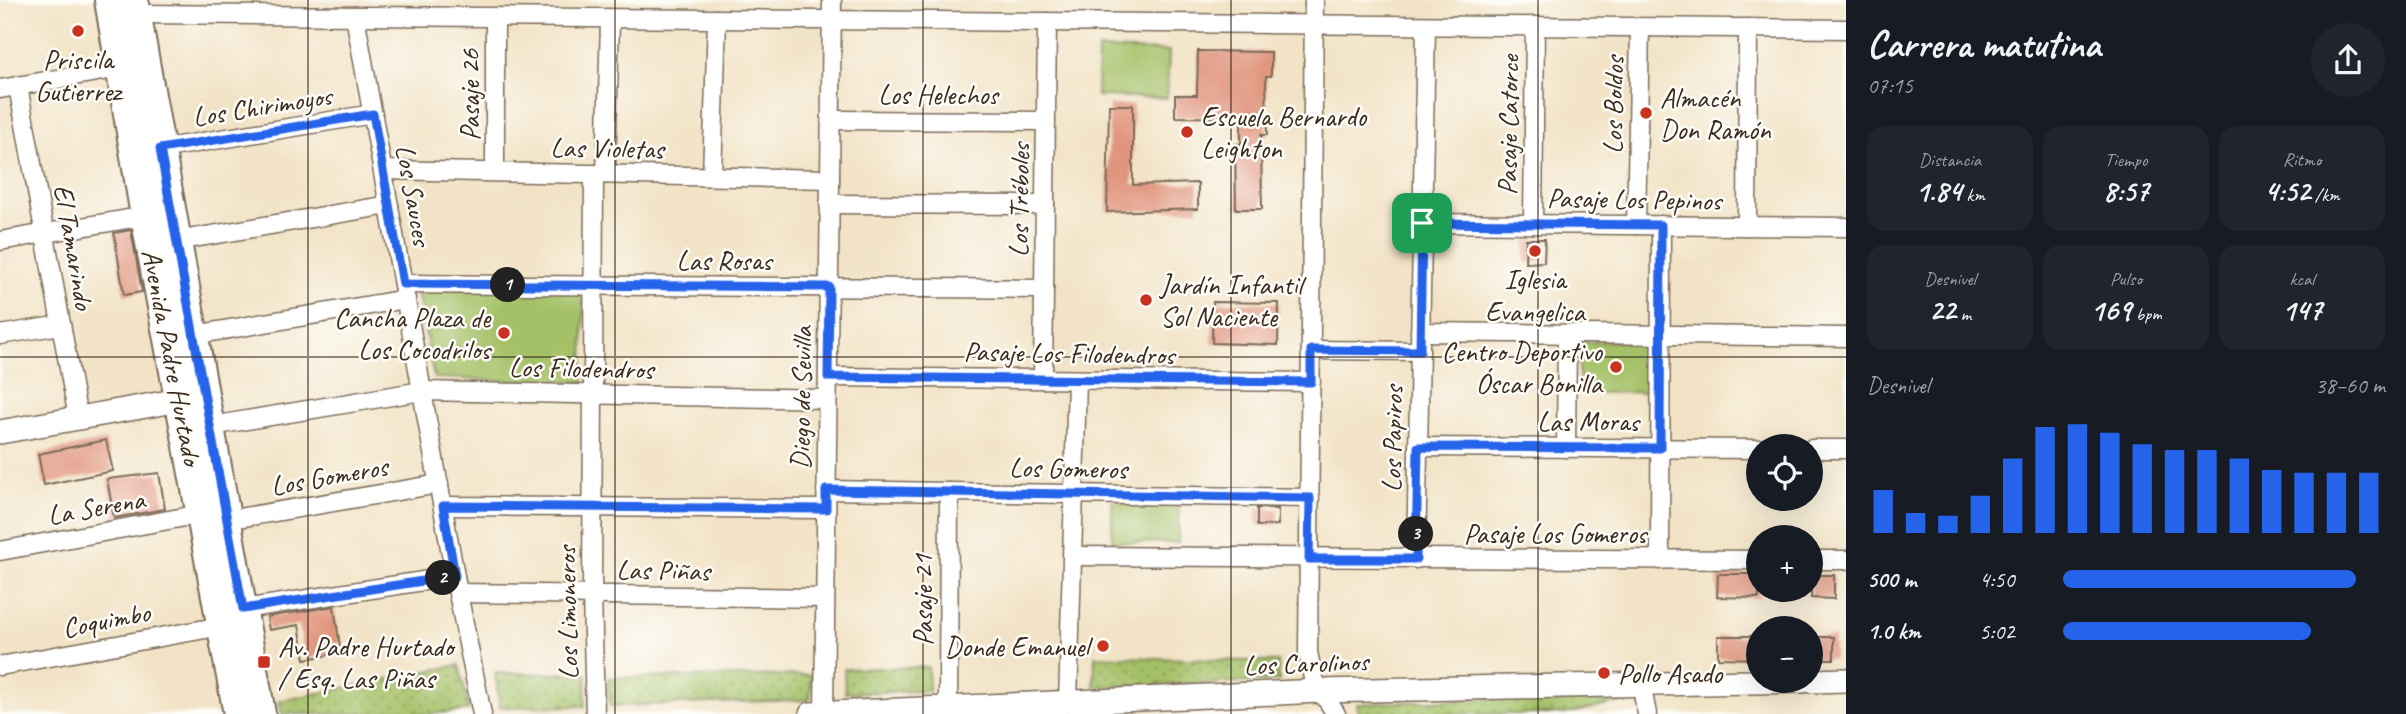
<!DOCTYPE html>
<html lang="es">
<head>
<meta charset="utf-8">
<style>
	body { margin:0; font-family:Caveat,sans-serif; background:#20242c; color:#f1f3f6; height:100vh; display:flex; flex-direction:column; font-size:26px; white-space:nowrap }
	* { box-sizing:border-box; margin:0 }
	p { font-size:23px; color:#9ea1a6 }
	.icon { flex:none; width:38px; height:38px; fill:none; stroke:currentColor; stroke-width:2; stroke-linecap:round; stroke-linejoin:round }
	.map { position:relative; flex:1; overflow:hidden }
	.details { display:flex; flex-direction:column; background:#171b24; width:560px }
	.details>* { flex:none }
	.tools { position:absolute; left:1746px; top:434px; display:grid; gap:14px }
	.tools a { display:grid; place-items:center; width:77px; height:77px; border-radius:50%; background:#171b24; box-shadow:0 7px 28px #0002; font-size:35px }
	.pin { position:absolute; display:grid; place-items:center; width:60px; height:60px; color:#fff; margin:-30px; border-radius:14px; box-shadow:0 4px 10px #0006 }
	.km { position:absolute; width:35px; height:35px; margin:-18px; border-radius:50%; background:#222; color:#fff; font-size:19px; line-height:35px; text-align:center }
	.round { display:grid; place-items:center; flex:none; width:74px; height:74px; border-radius:37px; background:#20242c }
	.overview { display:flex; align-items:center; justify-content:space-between; height:119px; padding:0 21px }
	h1 { font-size:38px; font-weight:800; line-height:52px }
	.stats { display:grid; grid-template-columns:repeat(3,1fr); gap:10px; height:119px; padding:7px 21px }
	.stats div { display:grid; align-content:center; border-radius:18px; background:#20242c; text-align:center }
	.stats b { font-size:30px; font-weight:800 }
	.stats small { font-size:19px; font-weight:400 }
	.stats p { font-size:19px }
	.chart { height:196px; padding:14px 21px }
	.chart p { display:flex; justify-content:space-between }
	.chart svg { width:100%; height:126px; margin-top:7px; stroke:#2563eb; stroke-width:6 }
	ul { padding:0 21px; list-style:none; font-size:23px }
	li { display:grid; grid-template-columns:112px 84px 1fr; align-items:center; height:52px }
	li i { height:18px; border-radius:9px; background:#2563eb }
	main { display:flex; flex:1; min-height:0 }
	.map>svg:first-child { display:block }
	.grass { fill:url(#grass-dots); stroke:#707643; stroke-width:2 }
	.park { fill:#a5c168; stroke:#707643; stroke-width:2 }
	.building { fill:#e1957e }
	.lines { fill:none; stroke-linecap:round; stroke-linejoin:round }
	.minor-casing { stroke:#7b6b59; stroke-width:21 }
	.tertiary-casing { stroke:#7b6b59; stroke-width:26 }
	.primary-casing { stroke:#7b6b59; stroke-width:32 }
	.minor { stroke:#fff; stroke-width:18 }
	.tertiary { stroke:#fff; stroke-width:23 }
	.primary { stroke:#fff; stroke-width:28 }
	.route-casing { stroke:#fff; stroke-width:14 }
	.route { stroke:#2563eb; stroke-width:9 }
	.grid { fill:none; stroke:#3b2a1e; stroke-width:2; stroke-opacity:0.55 }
	.poi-dot { fill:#c8321e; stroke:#fdfcf7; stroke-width:2.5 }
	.labels { text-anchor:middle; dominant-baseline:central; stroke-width:5; stroke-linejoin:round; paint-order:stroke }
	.poi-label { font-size:28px; fill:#3b2a1e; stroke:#fdfcf7; text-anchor:start }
	.street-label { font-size:28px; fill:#3b2a1e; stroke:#fdfcf7 }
</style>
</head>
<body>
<main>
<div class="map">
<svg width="1846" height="714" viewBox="0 0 1846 714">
	<defs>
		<pattern id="grass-dots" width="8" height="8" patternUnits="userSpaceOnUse" patternTransform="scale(1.75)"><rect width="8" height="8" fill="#a5c168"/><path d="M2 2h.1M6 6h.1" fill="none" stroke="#889d55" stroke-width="1.8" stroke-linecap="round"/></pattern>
	</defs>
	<rect width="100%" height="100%" fill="#fdfcf7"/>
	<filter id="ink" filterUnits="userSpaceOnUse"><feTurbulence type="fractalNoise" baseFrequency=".0143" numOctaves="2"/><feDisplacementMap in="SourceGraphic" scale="14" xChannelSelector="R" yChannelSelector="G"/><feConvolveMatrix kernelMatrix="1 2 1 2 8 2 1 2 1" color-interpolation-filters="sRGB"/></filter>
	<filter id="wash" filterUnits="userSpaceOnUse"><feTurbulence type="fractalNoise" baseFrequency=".00686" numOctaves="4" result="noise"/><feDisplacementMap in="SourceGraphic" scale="28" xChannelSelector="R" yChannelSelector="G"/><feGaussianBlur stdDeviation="1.57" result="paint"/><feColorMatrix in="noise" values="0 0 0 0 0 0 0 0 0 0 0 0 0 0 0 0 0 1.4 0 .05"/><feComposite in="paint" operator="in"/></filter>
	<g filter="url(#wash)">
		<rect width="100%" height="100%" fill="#f2e3c6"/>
		<!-- grass -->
		<g class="grass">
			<polygon points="1095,656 1278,662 1279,681 1094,687"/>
			<polygon points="459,665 469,710 430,714 282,714 279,701"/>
			<polygon points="928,667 929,691 845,693 844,669"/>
			<polygon points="495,673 587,674 585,706 500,707"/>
			<polygon points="812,675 810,700 610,706 608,678"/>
			<polygon points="1628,693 1629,701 1565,714 1359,714 1357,704"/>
		</g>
		<!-- park -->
		<g class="park">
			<polygon points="1098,49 1169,51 1167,98 1097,96"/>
			<polygon points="584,287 583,383 434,378 417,290"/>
			<polygon points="1653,341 1654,392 1579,393 1579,342"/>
			<polygon points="1112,502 1179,503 1178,543 1112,542"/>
		</g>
		<g id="blocks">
			<!-- building -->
			<g class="building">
				<polygon points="1198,51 1271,52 1271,76 1266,76 1267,135 1261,135 1262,209 1236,209 1235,144 1241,144 1241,118 1175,117 1175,95 1197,95"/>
				<polygon points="1109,105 1133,105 1133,185 1198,183 1198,209 1107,212"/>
				<polygon points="131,230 142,292 124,295 114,233"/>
				<polygon points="1526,239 1545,239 1544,262 1525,263"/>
				<polygon points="1213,302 1279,303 1278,345 1212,343"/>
				<polygon points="106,440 113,471 44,485 38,454"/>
				<polygon points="159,473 165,509 114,518 107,479"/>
				<polygon points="1257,508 1278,509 1278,525 1257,526"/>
				<polygon points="1718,574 1759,574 1759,598 1717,597"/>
				<polygon points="1811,575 1834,575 1834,599 1811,598"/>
				<polygon points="334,606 341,653 305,659 299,625 269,630 267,617"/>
				<polygon points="1718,636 1759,636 1759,659 1718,658"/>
				<rect x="1811" y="637" width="23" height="22"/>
			</g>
		</g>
	</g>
	<g filter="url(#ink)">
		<use href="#blocks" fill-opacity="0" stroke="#7b6b59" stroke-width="2"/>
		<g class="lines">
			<defs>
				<g id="minor">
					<polyline points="1314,0 1308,652 1313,678 1336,714"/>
					<polyline points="136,14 1846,29"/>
					<polyline points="355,16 458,593 482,714"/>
					<polyline points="18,86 78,418"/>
					<polyline points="0,89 120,68"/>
					<polyline points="831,120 1046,121"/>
					<polyline points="160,149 373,114"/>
					<polyline points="383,170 830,179"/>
					<polyline points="495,172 495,18"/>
					<polyline points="594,174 592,595 595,714"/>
					<polyline points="606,174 610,19"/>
					<polyline points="712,176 717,19"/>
					<polyline points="829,204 1045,205"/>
					<polyline points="1422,223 1846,227"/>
					<polyline points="1533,224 1535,26"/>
					<polyline points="1636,225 1640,28"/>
					<polyline points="1747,226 1748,28"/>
					<polyline points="0,241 145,216"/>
					<polyline points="176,241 389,205"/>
					<polyline points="403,284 1044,289"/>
					<polyline points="1420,332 1846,337"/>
					<polyline points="0,335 61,325"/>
					<polyline points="194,335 406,299"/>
					<polyline points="1311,350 1420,351"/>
					<polyline points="828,377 1311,382"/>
					<polyline points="1043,379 1047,22"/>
					<polyline points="211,426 422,391 827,399"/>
					<polyline points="1418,447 1759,449"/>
					<polyline points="1566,448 1567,334"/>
					<polyline points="1811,449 1846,449"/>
					<polyline points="826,490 1310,498"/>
					<polyline points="443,506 826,509"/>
					<polyline points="227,520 439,484"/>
					<polyline points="0,551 201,514"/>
					<polyline points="1072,556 1759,560"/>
					<polyline points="1416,559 1426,26"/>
					<polyline points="1660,560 1661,225"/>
					<polyline points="1811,560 1846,560"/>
					<polyline points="458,593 825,598"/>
					<polyline points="243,609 455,576"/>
					<polyline points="0,666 222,626"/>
					<polyline points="1641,684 1647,714"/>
					<polyline points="1068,704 1077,380"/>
					<polyline points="948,709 949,492"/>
					<polyline points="824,714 832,0"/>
				</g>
				<g id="tertiary">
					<polyline points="0,432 180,400"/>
					<polyline points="1811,681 1846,680"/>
					<polyline points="811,714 1320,691 1803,681"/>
				</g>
				<g id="primary">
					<polyline points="109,0 145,216 238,714"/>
					<polyline points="134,0 261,714"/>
				</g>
			</defs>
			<!-- minor casing -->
			<use href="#minor" class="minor-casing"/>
			<!-- tertiary casing -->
			<use href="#tertiary" class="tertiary-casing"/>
			<!-- primary casing -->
			<use href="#primary" class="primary-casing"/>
			<!-- minor -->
			<use href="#minor" class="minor"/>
			<!-- tertiary -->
			<use href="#tertiary" class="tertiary"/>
			<!-- primary -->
			<use href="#primary" class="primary"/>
		</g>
	</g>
	<g class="lines" filter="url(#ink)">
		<defs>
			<polygon id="route" points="373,114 403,284 829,287 828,377 1311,382 1311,350 1420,351 1422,223 1661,225 1660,448 1418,447 1416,559 1309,559 1310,498 826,490 826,509 443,506 455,576 243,609 160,149"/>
		</defs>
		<!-- route casing -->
		<use href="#route" class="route-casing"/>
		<!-- route -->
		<use href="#route" class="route"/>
	</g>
	<!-- grid -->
	<path class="grid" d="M308 0V714M615 0V714M923 0V714M1231 0V714M1538 0V714M0 357H1846"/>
	<!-- markers -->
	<g class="poi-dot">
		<circle cx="78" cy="31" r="7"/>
		<circle cx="1646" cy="113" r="7"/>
		<circle cx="1187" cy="132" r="7"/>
		<circle cx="1535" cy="251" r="7"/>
		<circle cx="1146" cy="300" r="7"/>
		<circle cx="504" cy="333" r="7"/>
		<circle cx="1616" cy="367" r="7"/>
		<circle cx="1103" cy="646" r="7"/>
		<rect x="257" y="655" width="14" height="14" rx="3.5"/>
		<circle cx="1604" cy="673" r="7"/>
	</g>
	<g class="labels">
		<!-- poi labels -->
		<g class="poi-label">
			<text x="78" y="59" text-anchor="middle">Priscila<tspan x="78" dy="32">Gutierrez</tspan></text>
			<text x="1660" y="97">Almacén<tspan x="1660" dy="32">Don Ramón</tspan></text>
			<text x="1201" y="116">Escuela Bernardo<tspan x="1201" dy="32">Leighton</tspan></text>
			<text x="1535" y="279" text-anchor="middle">Iglesia<tspan x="1535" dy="32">Evangelica</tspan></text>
			<text x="1160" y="284">Jardín Infantil<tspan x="1160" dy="32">Sol Naciente</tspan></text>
			<text x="490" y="317" text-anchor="end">Cancha Plaza de<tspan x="490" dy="32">Los Cocodrilos</tspan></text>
			<text x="1602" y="351" text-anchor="end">Centro Deportivo<tspan x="1602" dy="32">Óscar Bonilla</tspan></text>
			<text x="278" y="646">Av. Padre Hurtado<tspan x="278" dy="32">/ Esq. Las Piñas</tspan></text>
			<text x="1089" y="646" text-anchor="end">Donde Emanuel</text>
			<text x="1618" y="673">Pollo Asado</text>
		</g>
		<!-- street labels -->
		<g class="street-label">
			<text x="938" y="94">Los Helechos</text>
			<text transform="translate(469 95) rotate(-90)">Pasaje 26</text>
			<text transform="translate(1613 105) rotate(-89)">Los Boldos</text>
			<text transform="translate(262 106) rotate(-9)">Los Chirimoyos</text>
			<text transform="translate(1508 125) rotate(-89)">Pasaje Catorce</text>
			<text transform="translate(607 148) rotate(1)">Las Violetas</text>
			<text transform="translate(414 195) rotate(80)">Los Sauces</text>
			<text transform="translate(1634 199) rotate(1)">Pasaje Los Pepinos</text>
			<text transform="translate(1019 200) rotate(-89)">Los Tréboles</text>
			<text transform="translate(74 247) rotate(80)">El Tamarindo</text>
			<text x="724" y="260">Las Rosas</text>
			<text transform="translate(1069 353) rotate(1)">Pasaje Los Filodendros</text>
			<text transform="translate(172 357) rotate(79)">Avenida Padre Hurtado</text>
			<text transform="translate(581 368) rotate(1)">Los Filodendros</text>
			<text transform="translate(801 398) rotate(-89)">Diego de Sevilla</text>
			<text x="1588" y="421">Las Moras</text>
			<text transform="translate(1392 439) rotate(-89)">Los Papiros</text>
			<text transform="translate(1068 468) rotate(1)">Los Gomeros</text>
			<text transform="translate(329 476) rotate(-10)">Los Gomeros</text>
			<text transform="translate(96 507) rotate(-10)">La Serena</text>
			<text x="1555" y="533">Pasaje Los Gomeros</text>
			<text transform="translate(663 570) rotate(1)">Las Piñas</text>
			<text transform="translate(922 600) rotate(-90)">Pasaje 21</text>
			<text transform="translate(567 613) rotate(-91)">Los Limoneros</text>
			<text transform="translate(106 620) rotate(-11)">Coquimbo</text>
			<text transform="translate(1306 663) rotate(-2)">Los Carolinos</text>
		</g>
	</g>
</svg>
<div class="tools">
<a><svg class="icon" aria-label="locate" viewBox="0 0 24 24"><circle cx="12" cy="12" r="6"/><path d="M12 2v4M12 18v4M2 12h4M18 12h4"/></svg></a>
<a>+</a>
<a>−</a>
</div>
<div class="pin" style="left:1422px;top:223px;background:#1e9e55"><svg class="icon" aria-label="arrive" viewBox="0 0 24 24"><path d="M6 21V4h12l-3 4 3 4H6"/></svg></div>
<b class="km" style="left:508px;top:285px">1</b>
<b class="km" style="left:443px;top:578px">2</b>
<b class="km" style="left:1416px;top:534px">3</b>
</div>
<section class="details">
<div class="overview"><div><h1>Carrera matutina</h1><p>07:15</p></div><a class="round"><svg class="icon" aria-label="share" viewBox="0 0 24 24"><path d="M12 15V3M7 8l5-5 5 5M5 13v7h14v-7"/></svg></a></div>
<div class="stats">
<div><p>Distancia</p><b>1.84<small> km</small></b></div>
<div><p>Tiempo</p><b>8:57</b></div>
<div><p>Ritmo</p><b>4:52<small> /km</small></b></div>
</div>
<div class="stats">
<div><p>Desnivel</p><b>22<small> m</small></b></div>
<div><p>Pulso</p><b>169<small> bpm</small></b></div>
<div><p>kcal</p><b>147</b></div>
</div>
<div class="chart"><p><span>Desnivel</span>38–60 m</p>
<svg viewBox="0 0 160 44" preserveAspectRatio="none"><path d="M5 44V29M15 44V37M25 44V38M35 44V31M45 44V18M55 44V7M65 44V6M75 44V9M85 44V13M95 44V15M105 44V15M115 44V18M125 44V22M135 44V23M145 44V23M155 44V23"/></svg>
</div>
<ul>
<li><b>500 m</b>4:50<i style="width:91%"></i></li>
<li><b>1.0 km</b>5:02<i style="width:77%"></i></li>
</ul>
</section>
</main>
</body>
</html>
